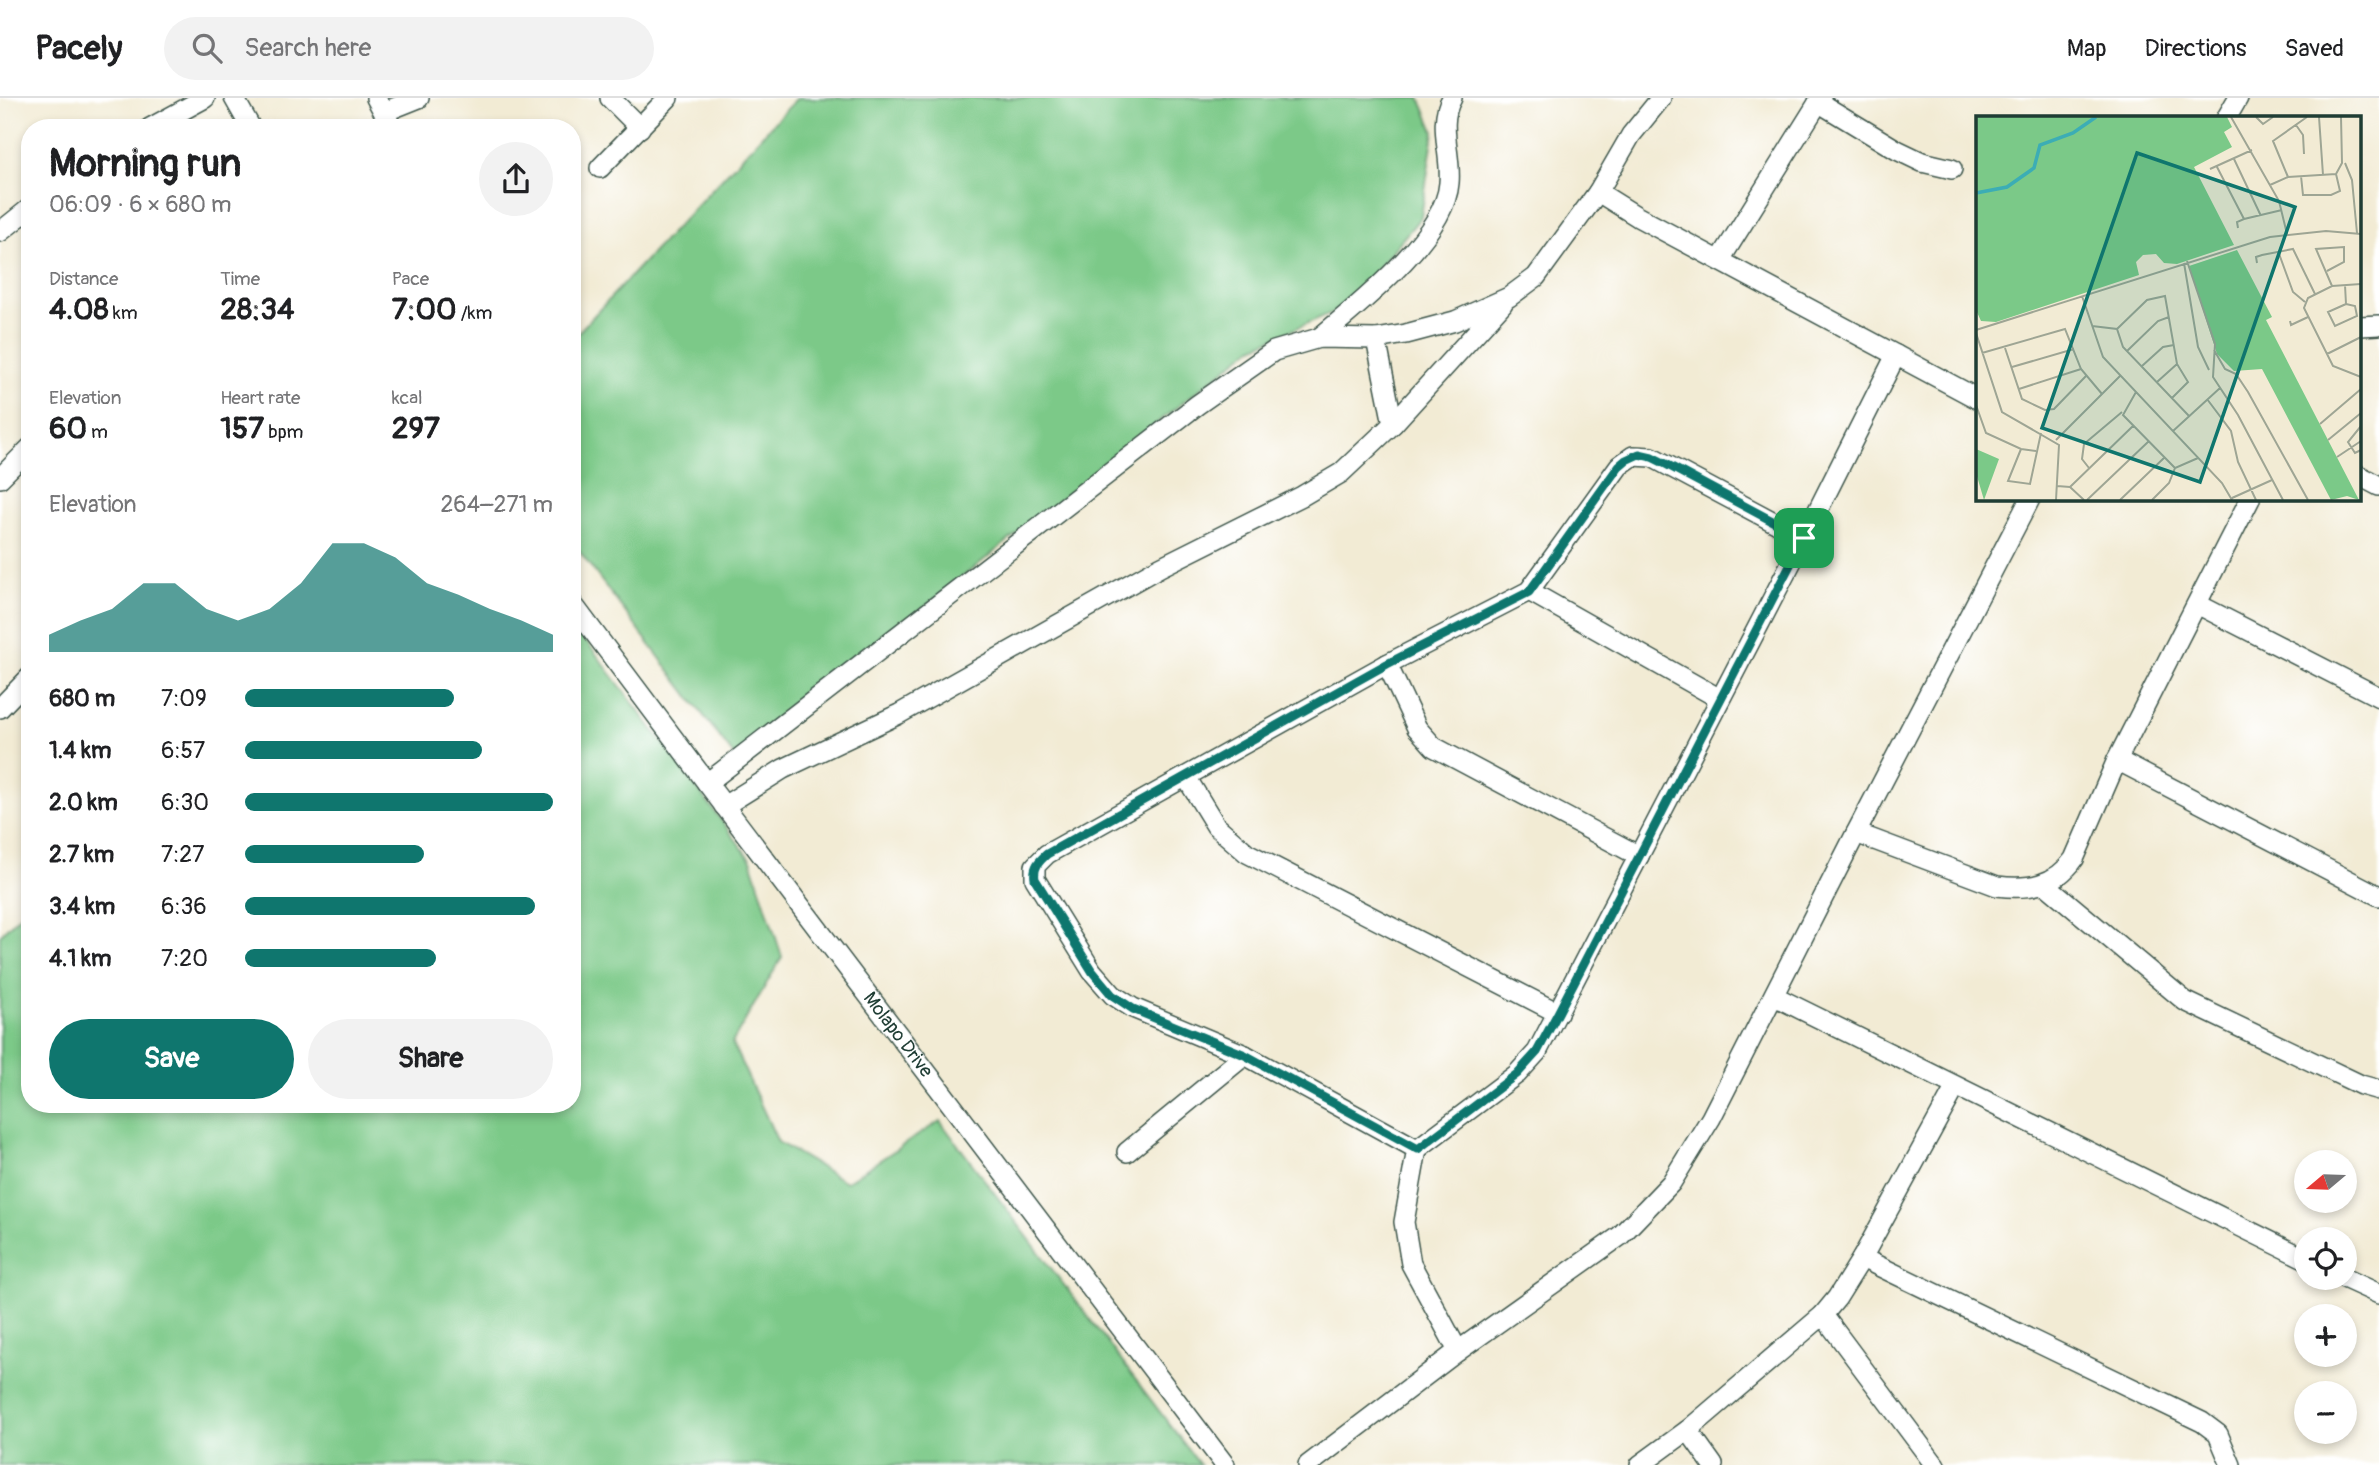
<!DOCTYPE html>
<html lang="en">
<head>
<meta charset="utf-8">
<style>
	body { margin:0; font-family:Pangolin,sans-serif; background:#f2f2f2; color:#202124; height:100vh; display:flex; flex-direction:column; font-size:26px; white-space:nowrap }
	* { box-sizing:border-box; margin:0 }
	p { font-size:23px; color:#757577 }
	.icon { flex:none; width:38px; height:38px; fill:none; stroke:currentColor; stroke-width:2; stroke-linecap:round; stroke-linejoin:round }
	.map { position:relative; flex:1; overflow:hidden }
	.side { position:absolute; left:21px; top:21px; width:560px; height:994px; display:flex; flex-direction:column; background:#fff; border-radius:28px; box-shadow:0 4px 10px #0003 }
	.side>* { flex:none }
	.needle { width:46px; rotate:251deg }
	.tools { position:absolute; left:2294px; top:1052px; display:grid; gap:14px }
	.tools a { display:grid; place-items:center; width:63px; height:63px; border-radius:50%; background:#fff; box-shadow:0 4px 10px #0003; font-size:35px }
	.pin { position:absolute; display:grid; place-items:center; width:60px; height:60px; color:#fff; margin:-30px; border-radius:14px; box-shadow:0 4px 10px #0006 }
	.round { display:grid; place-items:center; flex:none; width:74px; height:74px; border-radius:37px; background:#f2f2f2 }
	.summary { display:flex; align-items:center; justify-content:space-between; height:119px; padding:0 28px }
	h1 { font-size:38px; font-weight:800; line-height:52px }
	.stats { display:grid; grid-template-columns:repeat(3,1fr); gap:10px; height:119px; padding:7px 28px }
	.stats div { display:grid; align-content:center }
	.stats b { font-size:30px; font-weight:800 }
	.stats small { font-size:19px; font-weight:400 }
	.stats p { font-size:19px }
	.chart { height:196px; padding:14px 28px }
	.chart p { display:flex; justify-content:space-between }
	.chart svg { width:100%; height:126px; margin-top:7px; fill:#0f766e; opacity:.7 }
	.button { display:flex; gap:14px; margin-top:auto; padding:14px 28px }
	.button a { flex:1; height:80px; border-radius:42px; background:#0f766e; color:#fff; font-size:28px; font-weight:800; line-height:80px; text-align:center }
	.button a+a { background:#f2f2f2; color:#202124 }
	ul { padding:0 28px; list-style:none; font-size:23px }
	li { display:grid; grid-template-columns:112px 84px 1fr; align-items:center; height:52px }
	li i { height:18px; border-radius:9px; background:#0f766e }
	header { display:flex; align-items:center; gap:42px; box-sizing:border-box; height:98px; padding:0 35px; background:#fff; border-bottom:2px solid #e0e0e0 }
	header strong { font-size:33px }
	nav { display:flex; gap:38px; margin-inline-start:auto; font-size:24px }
	.search { width:490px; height:63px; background:#f2f2f2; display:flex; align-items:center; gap:18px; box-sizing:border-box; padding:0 24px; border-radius:38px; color:#757577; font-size:26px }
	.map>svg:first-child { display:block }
	.green { fill:#7bc988; stroke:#4d835e; stroke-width:2 }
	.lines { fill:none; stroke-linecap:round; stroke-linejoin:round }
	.minor-casing { stroke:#3f574c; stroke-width:22 }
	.minor { stroke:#fff; stroke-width:19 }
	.route-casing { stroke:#fff; stroke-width:14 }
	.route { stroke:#0f766e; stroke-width:9 }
	.labels { text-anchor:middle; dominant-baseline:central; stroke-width:7; stroke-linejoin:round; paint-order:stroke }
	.street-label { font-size:19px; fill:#1f3d34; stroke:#fff }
	.inset-river { fill:none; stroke:#3cadb5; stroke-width:3.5 }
	.inset-road { fill:none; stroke:#9ea594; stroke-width:2 }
	.view { fill:#0f766e; fill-opacity:0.15; stroke:#0f766e; stroke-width:3.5 }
	.inset-edge { fill:none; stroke:#1f3d34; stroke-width:3.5 }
</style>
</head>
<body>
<header>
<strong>Pacely</strong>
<div class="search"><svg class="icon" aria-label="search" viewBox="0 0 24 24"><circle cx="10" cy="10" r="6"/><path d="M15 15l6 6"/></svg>Search here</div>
<nav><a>Map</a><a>Directions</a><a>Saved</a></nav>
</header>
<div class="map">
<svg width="2379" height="1367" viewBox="0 0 2379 1367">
	<rect width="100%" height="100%" fill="#fff"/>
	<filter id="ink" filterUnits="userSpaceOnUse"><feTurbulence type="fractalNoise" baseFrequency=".0143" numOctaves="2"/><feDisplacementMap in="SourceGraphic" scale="14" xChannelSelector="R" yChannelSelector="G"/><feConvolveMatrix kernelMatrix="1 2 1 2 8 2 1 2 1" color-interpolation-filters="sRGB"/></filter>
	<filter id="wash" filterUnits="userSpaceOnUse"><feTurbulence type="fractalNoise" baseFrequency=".00686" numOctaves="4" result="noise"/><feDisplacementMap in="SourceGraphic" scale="28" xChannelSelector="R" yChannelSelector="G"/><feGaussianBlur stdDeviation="1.57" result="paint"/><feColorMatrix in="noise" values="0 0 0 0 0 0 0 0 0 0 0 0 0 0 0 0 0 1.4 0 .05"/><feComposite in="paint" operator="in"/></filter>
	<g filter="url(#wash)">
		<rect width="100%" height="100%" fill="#f2ebd4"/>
		<!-- green -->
		<g class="green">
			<polygon points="797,0 1420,0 1434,33 1421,119 1345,209 1253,249 735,659 572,444 572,241"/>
			<polygon points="572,524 751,762 782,859 732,945 778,1044 846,1084 940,1023 1200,1367 0,1367 0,837 30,807 30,1006 572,1006"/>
		</g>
	</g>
	<g filter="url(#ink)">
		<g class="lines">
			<defs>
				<g id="minor">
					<polyline points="234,0 251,30"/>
					<polyline points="376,0 392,30"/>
					<polyline points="610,0 640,30"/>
					<polyline points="1818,4 1897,52 1922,64 1952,71"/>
					<polyline points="384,14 419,0"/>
					<polyline points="2227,19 2238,0"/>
					<polyline points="150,30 205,0"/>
					<polyline points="600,70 668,0"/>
					<polyline points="1598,94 1638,119 1978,301"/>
					<polyline points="0,134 30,110"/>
					<polyline points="1720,162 1821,0"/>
					<polyline points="2360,228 2379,227"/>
					<path d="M1319 240C1358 207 1445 139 1449 85 1452 57 1437 25 1452 0"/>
					<polyline points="1376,241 1393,326"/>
					<polyline points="2360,378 2379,388"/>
					<polyline points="0,380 30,350"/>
					<polyline points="1529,493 1720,601"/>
					<path id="s1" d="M572 505 707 685 1225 1367"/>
					<polyline points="2197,506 2379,599"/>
					<polyline points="1387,566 1417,630 1434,649 1639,758"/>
					<polyline points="0,610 30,579"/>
					<polyline points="2117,662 2379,798"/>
					<polyline points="1186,679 1216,728 1247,755 1558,915"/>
					<polyline points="707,685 1197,307 1274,253 1319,240 1376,241 1406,236 1455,223 1509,199 1536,179 1598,94 1631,37 1661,0"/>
					<polyline points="724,708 783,671 899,616 1160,469 1302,398 1341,375 1393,326 1503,205"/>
					<path d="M1856 735 1997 788C2028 792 2055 788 2074 761L2117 662 2250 401"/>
					<polyline points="2045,786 2185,903 2361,987 2379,992"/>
					<polyline points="1774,898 2306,1161"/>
					<polyline points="1417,1051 1245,957 1133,910 1113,897 1092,873 1035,781 1035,768 1047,756 1387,566 1529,493 1619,368 1633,358 1652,359 1804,440"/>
					<polyline points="1127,1054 1245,957"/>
					<polyline points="1862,1160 2202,1324 2218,1336 2231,1367"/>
					<polyline points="2344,1180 2379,1196"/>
					<polyline points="1823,1217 1935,1367"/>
					<polyline points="1458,1253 1411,1166 1404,1124 1417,1051 1517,976 1537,954 1804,440 1896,257"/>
					<polyline points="1688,1332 1713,1367"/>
					<polyline points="1308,1367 1458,1253 1620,1138 1671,1085 1711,1020 1856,735 2030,401"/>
					<polyline points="1640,1367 1688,1332 1823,1217 1837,1200 1862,1160 1955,990"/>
				</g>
			</defs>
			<!-- minor casing -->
			<use href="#minor" class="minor-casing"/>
			<!-- minor -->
			<use href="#minor" class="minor"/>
		</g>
	</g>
	<g class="lines" filter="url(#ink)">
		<defs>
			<path id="route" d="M1639 356 1652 359 1664 365 1804 440 1558 915 1537 954 1517 976 1418 1051 1245 957 1133 911 1112 897 1092 873 1035 781C1033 769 1039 763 1047 756L1387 566 1529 494 1619 368 1626 362Z"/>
		</defs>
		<!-- route casing -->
		<use href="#route" class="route-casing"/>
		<!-- route -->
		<use href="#route" class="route"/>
	</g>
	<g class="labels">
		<!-- street labels -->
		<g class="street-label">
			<text stroke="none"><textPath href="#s1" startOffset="541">Molapo Drive</textPath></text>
		</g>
	</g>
	<!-- overview -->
	<g transform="translate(1976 18)">
		<rect width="385" height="385" fill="#f2ebd4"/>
		<path d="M0 1H251L256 11 248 16 256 31 218 51 258 129 201 148 188 147 180 138 167 139 160 146 163 159 20 206 5 205 0 194ZM261 134 296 201 290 204 383 384 371 380 355 384 286 253 258 255 241 238 213 150ZM0 333 23 343 8 384 0 357Z" fill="#7bc988"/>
		<path class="inset-river" d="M0 77 31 71 58 52 64 29 97 17 120 1"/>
		<path class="inset-road" d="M255 1 303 85 311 118M280 1 287 8 297 1M343 1 347 59M320 9 327 19 328 38M258 43 285 100M369 47 376 64 381 117M241 51 268 103M234 53 276 34M360 58 366 47 365 1M325 60 327 79H355L364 75 360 58M312 61 297 25 331 1M294 69 312 61 360 58M262 112 261 106 268 103 306 94M302 135 317 176 329 186M211 145 239 228 237 261 262 299 307 384M208 147 222 231 233 254M281 147 280 141 286 139 317 133 339 178M351 155 368 146V131L340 133 356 170M385 168 356 170 332 182 328 192 357 250 385 261M369 169 370 188 352 196 359 210 381 200 379 190 370 188M106 180 127 241 246 367 256 384M314 205 315 209 332 201M116 210 141 213 147 231 213 300M141 213 171 184 189 180 201 248 212 266 196 282M0 214 294 121 350 115 385 118M0 217 26 296 83 329 80 384M29 232 46 283 69 294 78 293 110 260M238 234 249 253 260 258 272 276 332 384M151 235 182 205 193 201M6 237 89 213 105 253 126 278M351 238 385 221M166 250 187 231 198 229M36 251 98 233M181 266 201 248M43 273 105 253M160 276 147 299 199 352M231 283 255 315 262 346 280 384M0 289 10 317 45 333 60 335M344 308 385 273M385 310 372 326 379 337 385 334M197 315 244 272M80 324 144 260M352 324 385 297M45 333 32 365 54 368 65 317M361 341 385 325M113 352 106 343 108 328 146 296M81 370 94 371 108 384M94 371 158 309M256 382 296 364M111 384 173 325M144 384 189 341M176 384 193 367 199 352 222 342"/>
		<path class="view" d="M161 37 319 91 224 366 66 312Z"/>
		<rect width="385" height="385" class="inset-edge"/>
	</g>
</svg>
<div class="tools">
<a><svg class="needle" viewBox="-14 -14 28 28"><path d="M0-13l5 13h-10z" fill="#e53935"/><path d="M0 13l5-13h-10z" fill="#757577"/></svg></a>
<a><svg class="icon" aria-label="locate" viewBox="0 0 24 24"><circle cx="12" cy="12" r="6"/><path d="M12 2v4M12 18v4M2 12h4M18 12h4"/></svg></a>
<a>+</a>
<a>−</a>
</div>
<div class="pin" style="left:1804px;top:440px;background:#1e9e55"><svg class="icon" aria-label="arrive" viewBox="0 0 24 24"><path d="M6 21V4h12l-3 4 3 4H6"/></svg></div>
<section class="side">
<div class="summary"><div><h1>Morning run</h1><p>06:09 · 6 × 680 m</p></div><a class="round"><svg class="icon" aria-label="share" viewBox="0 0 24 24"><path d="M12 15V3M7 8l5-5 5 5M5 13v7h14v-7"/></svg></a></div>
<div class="stats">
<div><p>Distance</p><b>4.08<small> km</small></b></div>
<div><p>Time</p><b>28:34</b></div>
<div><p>Pace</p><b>7:00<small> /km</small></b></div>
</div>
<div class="stats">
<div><p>Elevation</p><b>60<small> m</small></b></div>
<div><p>Heart rate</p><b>157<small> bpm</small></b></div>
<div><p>kcal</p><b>297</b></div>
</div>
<div class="chart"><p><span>Elevation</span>264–271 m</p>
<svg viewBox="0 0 160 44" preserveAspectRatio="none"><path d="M0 44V38L10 33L20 29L30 20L40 20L50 29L60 33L70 29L80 20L90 6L100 6L110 11L120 20L130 24L140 29L150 33L160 38V44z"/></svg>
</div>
<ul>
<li><b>680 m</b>7:09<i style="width:68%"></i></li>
<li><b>1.4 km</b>6:57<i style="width:77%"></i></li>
<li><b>2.0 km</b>6:30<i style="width:100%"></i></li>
<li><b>2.7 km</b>7:27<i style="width:58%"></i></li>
<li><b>3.4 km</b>6:36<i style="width:94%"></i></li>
<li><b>4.1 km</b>7:20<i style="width:62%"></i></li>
</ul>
<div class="button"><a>Save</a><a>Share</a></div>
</section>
</div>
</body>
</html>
